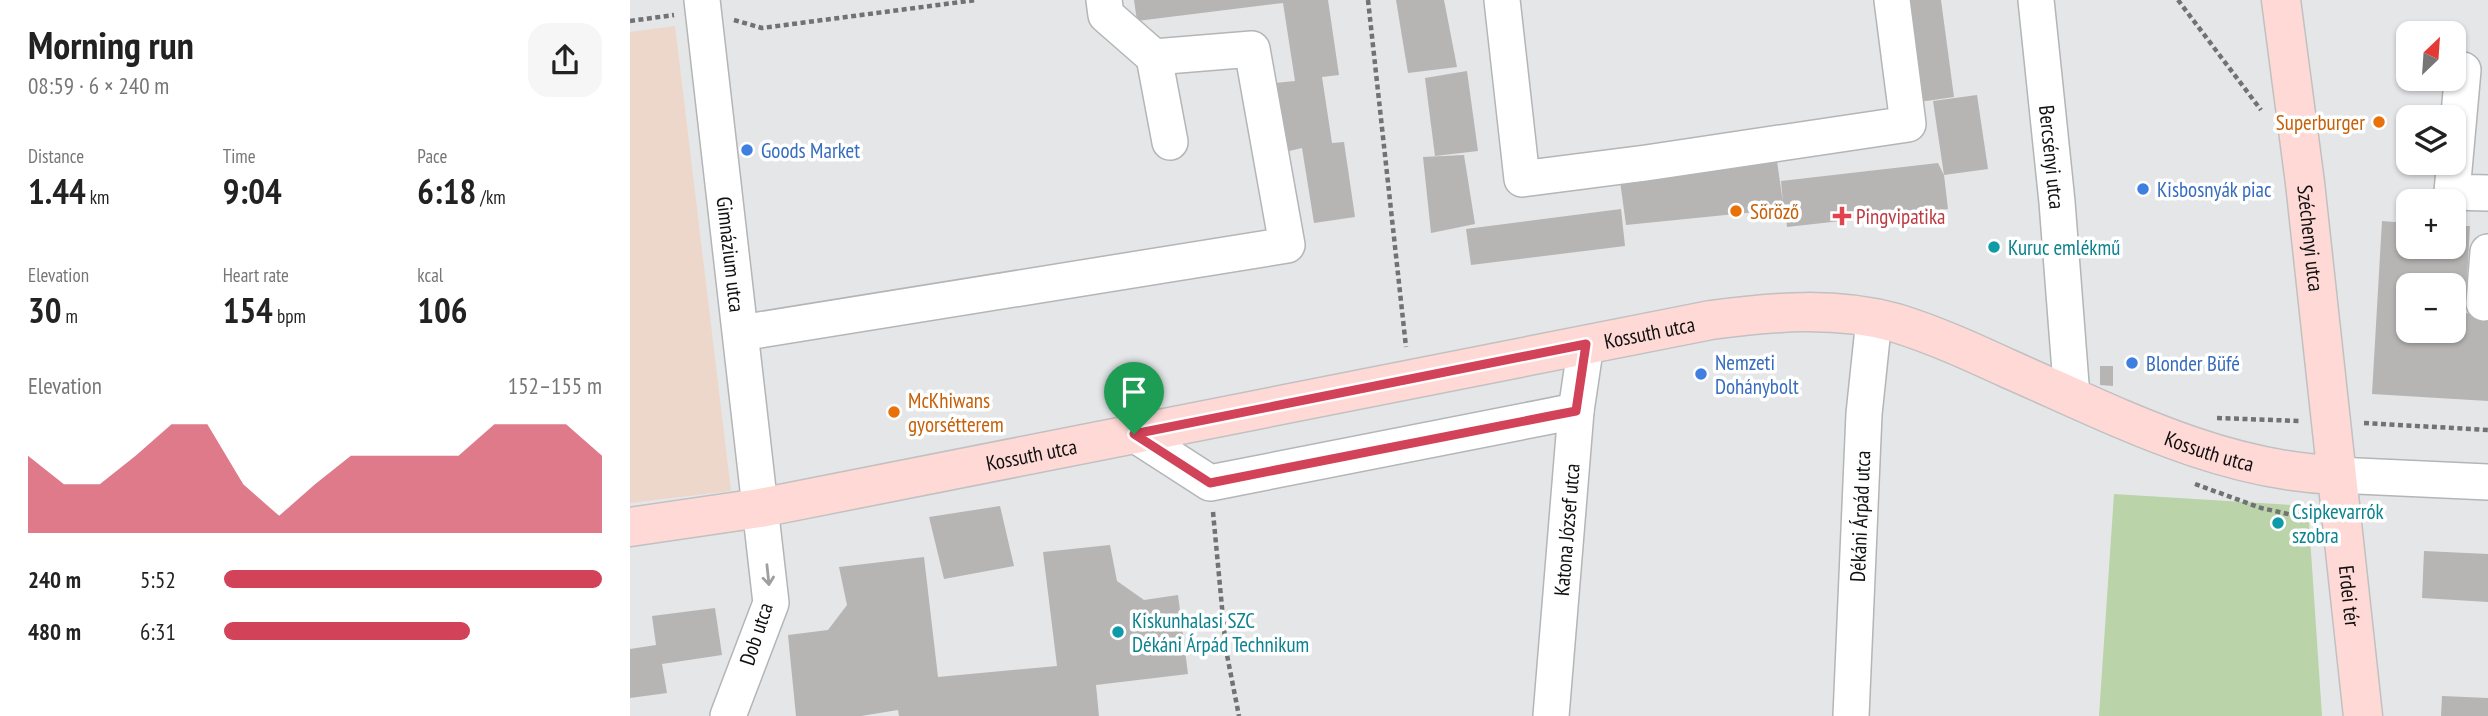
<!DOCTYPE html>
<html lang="en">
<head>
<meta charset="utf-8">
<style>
	body { margin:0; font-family:"PT Sans Narrow",sans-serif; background:#f6f6f6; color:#222; height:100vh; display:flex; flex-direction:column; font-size:26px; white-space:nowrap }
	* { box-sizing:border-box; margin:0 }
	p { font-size:23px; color:#767676 }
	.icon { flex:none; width:38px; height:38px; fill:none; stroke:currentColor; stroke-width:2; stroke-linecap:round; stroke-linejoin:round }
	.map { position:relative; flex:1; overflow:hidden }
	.details { display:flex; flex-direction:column; background:#fff; width:630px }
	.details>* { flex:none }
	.needle { width:46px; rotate:25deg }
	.controls { position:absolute; left:1766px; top:21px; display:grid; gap:14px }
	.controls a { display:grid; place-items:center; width:70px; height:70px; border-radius:14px; background:#fff; box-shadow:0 2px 5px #0004; font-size:35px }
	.pin { position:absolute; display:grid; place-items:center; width:60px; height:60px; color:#fff; margin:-72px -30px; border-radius:50% 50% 50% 0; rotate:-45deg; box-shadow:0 0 7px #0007 }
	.pin .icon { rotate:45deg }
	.round { display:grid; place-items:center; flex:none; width:74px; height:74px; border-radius:21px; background:#f6f6f6 }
	.headline { display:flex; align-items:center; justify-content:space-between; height:119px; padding:0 28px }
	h1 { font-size:38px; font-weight:800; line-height:52px }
	.stats { display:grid; grid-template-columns:repeat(3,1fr); gap:10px; height:119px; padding:7px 28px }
	.stats div { display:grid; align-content:center }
	.stats b { font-size:35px; font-weight:800 }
	.stats small { font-size:19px; font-weight:400 }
	.stats p { font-size:19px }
	.chart { height:196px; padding:14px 28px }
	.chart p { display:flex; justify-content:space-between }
	.chart svg { width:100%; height:126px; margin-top:7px; fill:#d24259; opacity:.7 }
	ul { padding:0 28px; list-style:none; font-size:23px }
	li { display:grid; grid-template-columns:112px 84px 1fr; align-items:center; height:52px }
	li i { height:18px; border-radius:9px; background:#d24259 }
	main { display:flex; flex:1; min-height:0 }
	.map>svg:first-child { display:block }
	.education { fill:#edd7ca }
	.green { fill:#bbd3a8 }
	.building { fill:#b7b4b4; fill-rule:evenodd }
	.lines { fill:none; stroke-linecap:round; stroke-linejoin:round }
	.minor-casing { stroke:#b3b5b7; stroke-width:38 }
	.major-casing { stroke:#c1c1c1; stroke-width:41 }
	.path { stroke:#717273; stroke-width:4.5; stroke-dasharray:5 3.5; stroke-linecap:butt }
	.minor { stroke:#fff; stroke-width:35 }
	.major { stroke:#fed9d6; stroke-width:38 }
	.oneway { stroke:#9f9f9f }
	.route-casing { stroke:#fff; stroke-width:14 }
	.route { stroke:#d24259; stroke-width:9 }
	.food-dot { fill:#e8710a; stroke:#fff; stroke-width:2.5 }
	.shop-dot { fill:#3f7fe0; stroke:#fff; stroke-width:2.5 }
	.health-dot { fill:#e0444e; stroke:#fff; stroke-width:2.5 }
	.culture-dot { fill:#0f9aa8; stroke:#fff; stroke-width:2.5 }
	.labels { text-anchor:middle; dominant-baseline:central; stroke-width:7; stroke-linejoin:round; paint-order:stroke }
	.food-label { font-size:21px; fill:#c56008; stroke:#fff; text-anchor:start }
	.shop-label { font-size:21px; fill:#366cbe; stroke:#fff; text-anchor:start }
	.street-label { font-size:21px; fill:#0f1010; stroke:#fff }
	.health-label { font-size:21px; fill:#be3a42; stroke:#fff; text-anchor:start }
	.culture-label { font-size:21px; fill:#0d838f; stroke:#fff; text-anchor:start }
</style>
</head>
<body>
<main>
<section class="details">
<div class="headline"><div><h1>Morning run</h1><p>08:59 · 6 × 240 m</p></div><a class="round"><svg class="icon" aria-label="share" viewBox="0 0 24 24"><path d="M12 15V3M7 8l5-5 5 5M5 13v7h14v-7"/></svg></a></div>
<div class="stats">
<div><p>Distance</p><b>1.44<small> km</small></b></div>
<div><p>Time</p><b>9:04</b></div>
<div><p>Pace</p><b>6:18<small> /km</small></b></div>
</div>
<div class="stats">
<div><p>Elevation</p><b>30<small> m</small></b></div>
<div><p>Heart rate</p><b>154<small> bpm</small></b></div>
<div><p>kcal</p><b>106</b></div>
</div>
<div class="chart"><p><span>Elevation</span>152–155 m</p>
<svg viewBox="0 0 160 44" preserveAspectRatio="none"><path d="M0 44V17L10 27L20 27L30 17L40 6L50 6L60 27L70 38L80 27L90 17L100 17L110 17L120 17L130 6L140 6L150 6L160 17V44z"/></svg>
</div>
<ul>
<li><b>240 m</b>5:52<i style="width:100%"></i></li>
<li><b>480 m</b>6:31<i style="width:65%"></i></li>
</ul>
</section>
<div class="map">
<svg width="1858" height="716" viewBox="0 0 1858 716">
	<rect width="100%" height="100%" fill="#e5e6e8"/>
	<!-- education -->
	<polygon class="education" points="45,26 101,491 0,503 0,32"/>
	<!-- green -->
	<polygon class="green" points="1484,494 1661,505 1679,522 1692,716 1469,716"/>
	<!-- building -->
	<g class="building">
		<polygon points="504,0 698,0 709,75 692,77 702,143 714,142 725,217 684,223 672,148 655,152 645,83 665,81 653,3 507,21"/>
		<polygon points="766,0 814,0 827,67 778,73"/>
		<polygon points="1268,0 1311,0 1324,97 1282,103"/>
		<polygon points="837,71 848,151 805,156 795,78"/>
		<polygon points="1347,95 1358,169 1314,175 1303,101"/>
		<polygon points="834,155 845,224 801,233 793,157"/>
		<polygon points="1147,161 1153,203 1151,181 1308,163 1314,175 1318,209 1157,227 1155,209 996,225 990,181"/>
		<polygon points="991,209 995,246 841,265 836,229"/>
		<path d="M1752 221 1778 223V247H1824V226H1840L1835 313 1858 315V401L1742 394ZM1778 285H1824V331H1778Z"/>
		<polygon points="1470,366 1483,366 1483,386 1470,385"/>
		<polygon points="370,506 384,566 314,579 299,517"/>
		<polygon points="480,545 487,581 514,600 548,595 558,674 466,685 469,716 269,716 268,710 231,716 166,716 158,635 198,630 217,605 209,567 294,557 308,677 427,666 413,552"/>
		<polygon points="1794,551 1858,554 1858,602 1792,598"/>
		<polygon points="85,608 92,655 32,664 37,693 0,698 0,649 26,645 22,616"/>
		<polygon points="1812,696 1858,698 1858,716 1811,716"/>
	</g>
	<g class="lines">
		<defs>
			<g id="minor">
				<path id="s1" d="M72 0 141 603 98 716"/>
				<polyline points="872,0 892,179 1016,163 1278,124 1262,0"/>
				<path id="s2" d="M1406 0 1427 202 1442 397"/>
				<polyline points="524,57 540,142"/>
				<polyline points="1833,70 1822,192 1858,193"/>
				<polyline points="1854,303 1858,252"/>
				<polyline points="111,333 657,245 622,49 524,57 476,15 474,0"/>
				<polyline points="504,434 580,483 946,411"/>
				<polyline points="1706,475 1858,482"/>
				<path id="s3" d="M921 716 946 411 956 344"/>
				<path id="s4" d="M1221 716 1234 414 1244 319"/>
			</g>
			<g id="major">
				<path id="s5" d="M1651 0 1675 183 1733 716"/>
				<path id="s6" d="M0 527 130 508 1081 320C1143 312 1204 306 1266 323 1305 335 1342 352 1379 369 1484 415 1590 471 1706 475"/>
			</g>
		</defs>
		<!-- minor casing -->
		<use href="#minor" class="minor-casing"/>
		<!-- major casing -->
		<use href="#major" class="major-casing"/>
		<!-- path -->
		<g class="path">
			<polyline points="738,0 776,347"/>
			<polyline points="1548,0 1631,110"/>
			<polyline points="104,20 132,28 346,0"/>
			<polyline points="0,21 44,15"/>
			<polyline points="1587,418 1669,421"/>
			<polyline points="1734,423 1858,430"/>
			<polyline points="1565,484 1631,508 1681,519"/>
			<polyline points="583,512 596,650 609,716"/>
		</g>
		<!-- minor -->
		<use href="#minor" class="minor"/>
		<!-- major -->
		<use href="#major" class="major"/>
	</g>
	<!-- one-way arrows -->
	<defs><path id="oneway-shaft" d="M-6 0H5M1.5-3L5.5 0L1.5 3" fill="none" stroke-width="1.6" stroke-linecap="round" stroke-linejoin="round" transform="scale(1.75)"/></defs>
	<use class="oneway" href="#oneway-shaft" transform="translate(138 575) rotate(84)"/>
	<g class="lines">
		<defs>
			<polygon id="route" points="956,344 946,411 920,416 580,483 504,434"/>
		</defs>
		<!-- route casing -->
		<use href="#route" class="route-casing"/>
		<!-- route -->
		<use href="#route" class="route"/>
	</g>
	<!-- markers -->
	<g class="food-dot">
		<circle cx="1749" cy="122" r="7"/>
		<circle cx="1106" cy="211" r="7"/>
		<circle cx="264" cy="412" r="7"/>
	</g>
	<g class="shop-dot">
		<circle cx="117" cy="150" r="7"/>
		<circle cx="1513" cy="189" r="7"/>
		<circle cx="1502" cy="363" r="7"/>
		<circle cx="1071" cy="374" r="7"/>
	</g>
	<path class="health-dot" d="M1208.5 205.5h7v7h7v7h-7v7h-7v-7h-7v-7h7z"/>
	<g class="culture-dot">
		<circle cx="1364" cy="247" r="7"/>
		<circle cx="1648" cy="523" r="7"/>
		<circle cx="488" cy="632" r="7"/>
	</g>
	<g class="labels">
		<!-- food labels -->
		<g class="food-label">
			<text x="1735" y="122" text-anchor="end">Superburger</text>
			<text x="1120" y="211">Söröző</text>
			<text x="278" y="400">McKhiwans<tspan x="278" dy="24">gyorsétterem</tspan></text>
		</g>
		<!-- shop labels -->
		<g class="shop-label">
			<text x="131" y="150">Goods Market</text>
			<text x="1527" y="189">Kisbosnyák piac</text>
			<text x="1085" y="362">Nemzeti<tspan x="1085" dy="24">Dohánybolt</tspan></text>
			<text x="1516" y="363">Blonder Büfé</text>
		</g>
		<!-- street labels -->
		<g class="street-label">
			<text stroke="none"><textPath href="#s2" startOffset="158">Bercsényi utca</textPath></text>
			<text stroke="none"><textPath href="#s5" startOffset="240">Széchenyi utca</textPath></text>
			<text stroke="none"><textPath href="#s1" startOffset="256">Gimnázium utca</textPath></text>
			<text stroke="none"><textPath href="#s6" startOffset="1038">Kossuth utca</textPath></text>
			<text stroke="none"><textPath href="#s6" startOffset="1626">Kossuth utca</textPath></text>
			<text stroke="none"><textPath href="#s6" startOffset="408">Kossuth utca</textPath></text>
			<text stroke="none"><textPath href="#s4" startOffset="200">Dékáni Árpád utca</textPath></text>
			<text stroke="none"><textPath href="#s3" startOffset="187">Katona József utca</textPath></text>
			<text stroke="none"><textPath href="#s5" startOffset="600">Erdei tér</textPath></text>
			<text transform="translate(126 634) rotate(-72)">Dob utca</text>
		</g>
		<!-- health labels -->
		<g class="health-label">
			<text x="1226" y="216">Pingvipatika</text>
		</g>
		<!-- culture labels -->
		<g class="culture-label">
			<text x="1378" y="247">Kuruc emlékmű</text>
			<text x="1662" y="511">Csipkevarrók<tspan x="1662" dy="24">szobra</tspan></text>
			<text x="502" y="620">Kiskunhalasi SZC<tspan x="502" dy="24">Dékáni Árpád Technikum</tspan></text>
		</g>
	</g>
</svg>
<div class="controls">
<a><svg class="needle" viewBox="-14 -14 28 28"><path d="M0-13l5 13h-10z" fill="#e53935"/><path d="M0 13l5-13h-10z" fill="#767676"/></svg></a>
<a><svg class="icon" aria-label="layers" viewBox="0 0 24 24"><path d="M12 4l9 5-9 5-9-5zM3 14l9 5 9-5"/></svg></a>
<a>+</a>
<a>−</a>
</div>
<div class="pin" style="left:504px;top:434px;background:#1e9e55"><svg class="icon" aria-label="arrive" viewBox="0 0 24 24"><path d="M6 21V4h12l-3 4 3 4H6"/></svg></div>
</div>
</main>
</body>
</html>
